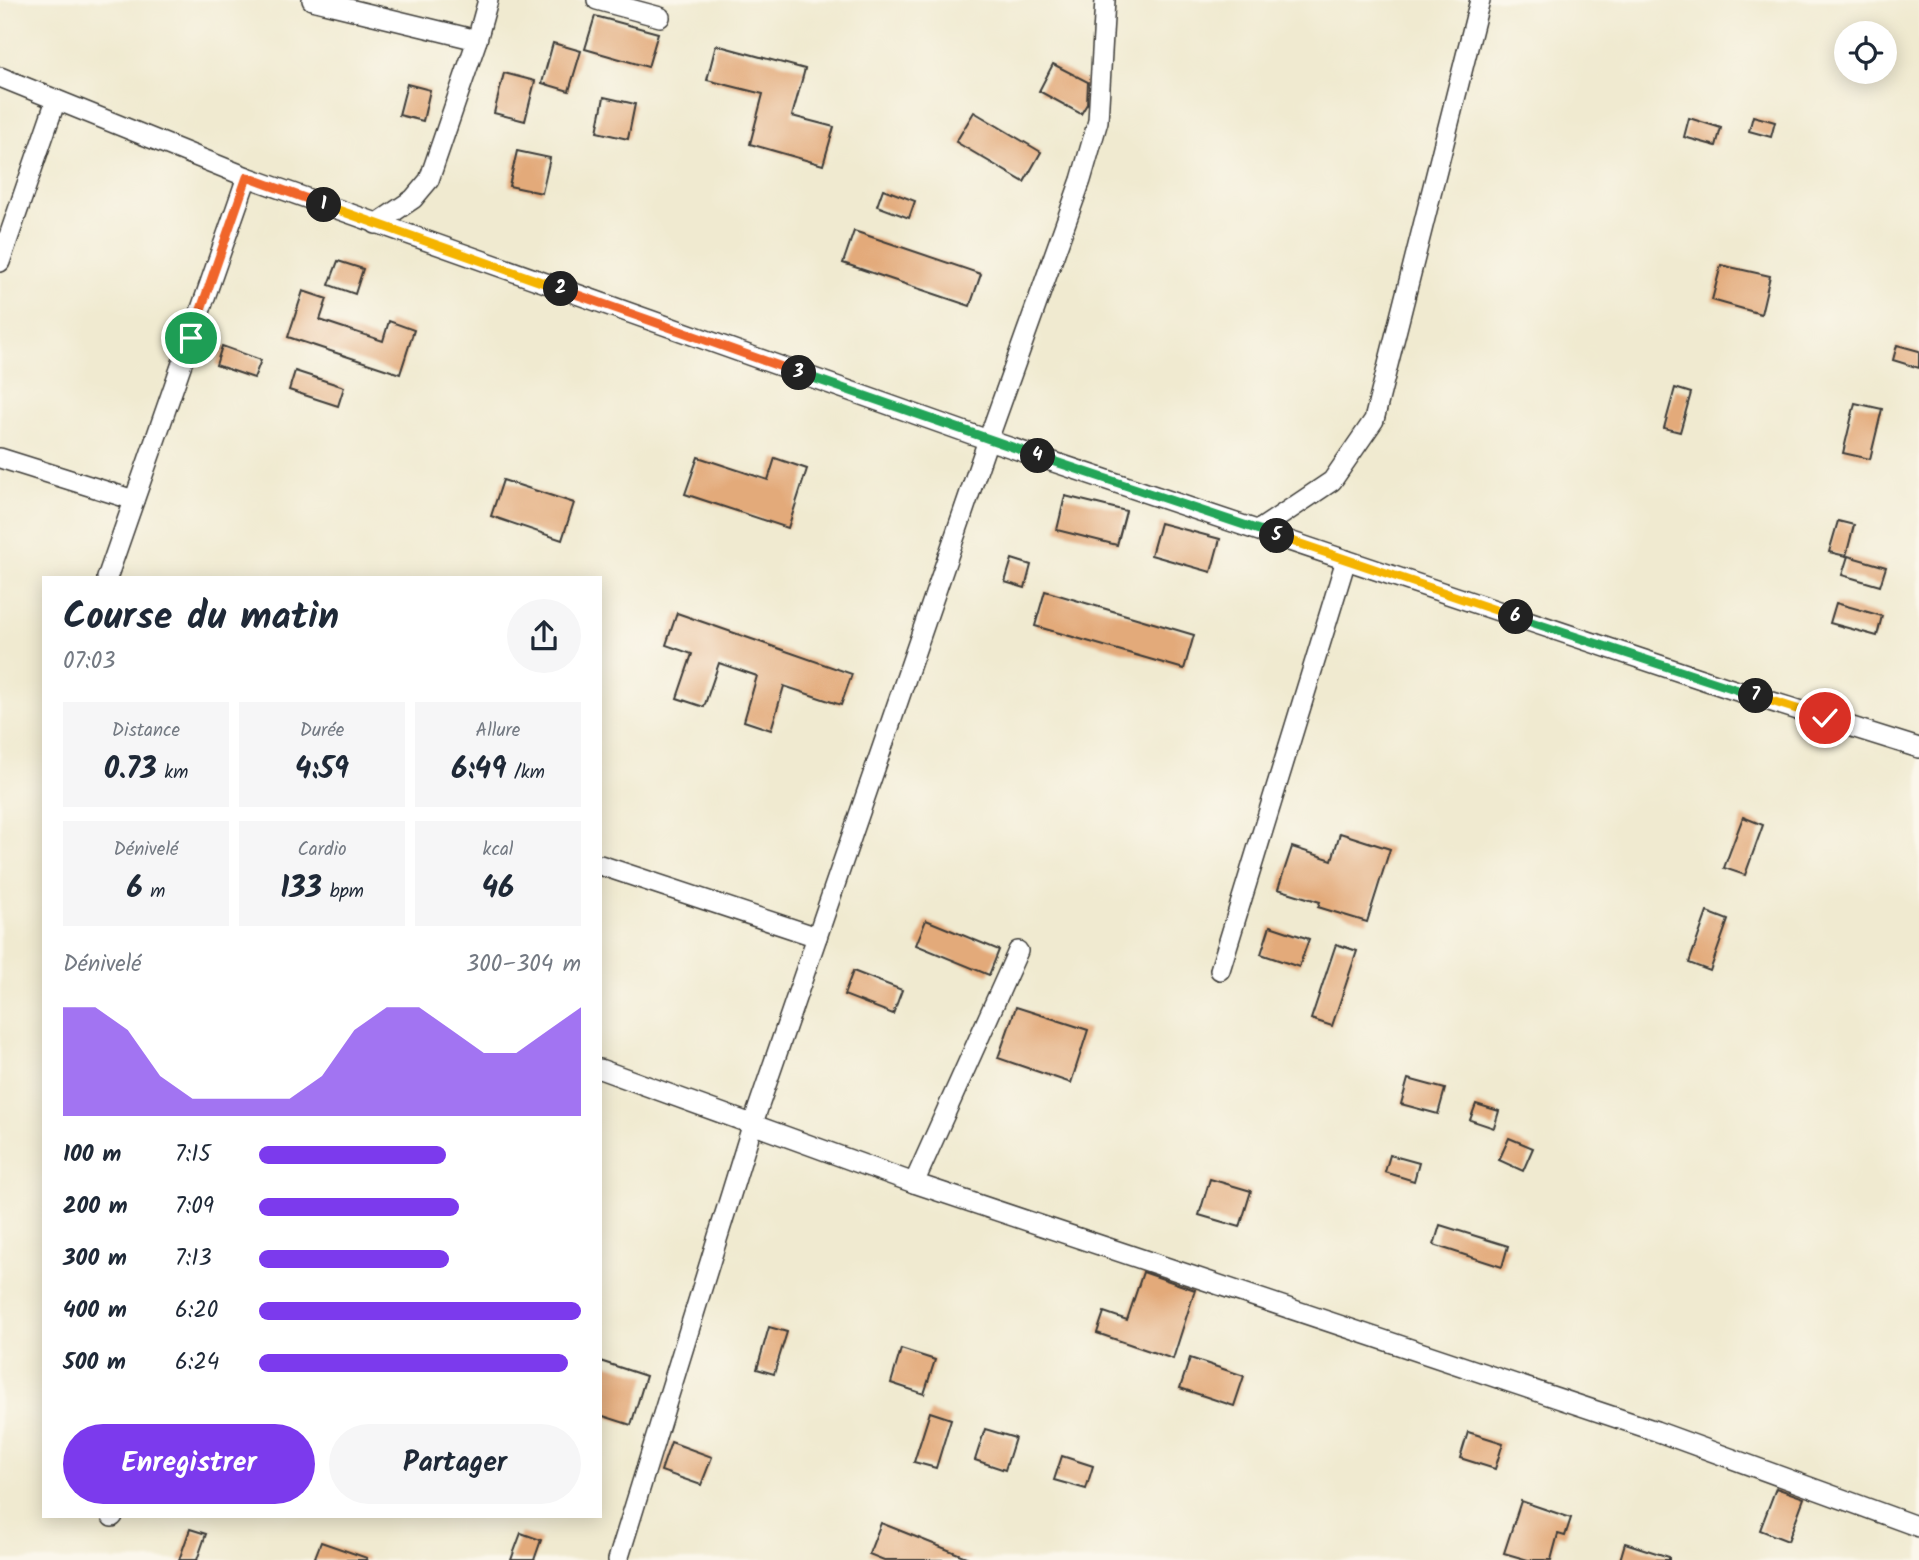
<!DOCTYPE html>
<html lang="fr">
<head>
<meta charset="utf-8">
<style>
	body { margin:0; font-family:Kalam,sans-serif; background:#f6f6f7; color:#1f2937; height:100vh; display:flex; flex-direction:column; font-size:26px; white-space:nowrap }
	* { box-sizing:border-box; margin:0 }
	p { font-size:23px; color:#747a83 }
	.icon { flex:none; width:38px; height:38px; fill:none; stroke:currentColor; stroke-width:2; stroke-linecap:round; stroke-linejoin:round }
	.map { position:relative; flex:1; overflow:hidden }
	.details { position:absolute; left:42px; top:576px; width:560px; height:942px; display:flex; flex-direction:column; background:#fff; border-radius:0px; box-shadow:0 4px 18px #0003 }
	.details>* { flex:none }
	.fabs { position:absolute; left:1834px; top:21px; display:grid; gap:14px }
	.fabs a { display:grid; place-items:center; width:63px; height:63px; border-radius:50%; background:#fff; box-shadow:0 4px 18px #0003; font-size:35px }
	.pin { position:absolute; display:grid; place-items:center; width:60px; height:60px; color:#fff; margin:-30px; border:4px solid #fff; border-radius:50%; box-shadow:0 2px 7px #0007 }
	.km { position:absolute; width:35px; height:35px; margin:-18px; border-radius:50%; background:#222; color:#fff; font-size:19px; line-height:35px; text-align:center }
	.round { display:grid; place-items:center; flex:none; width:74px; height:74px; border-radius:37px; background:#f6f6f7 }
	.head { display:flex; align-items:center; justify-content:space-between; height:119px; padding:0 21px }
	h1 { font-size:38px; font-weight:800; line-height:52px }
	.metrics { display:grid; grid-template-columns:repeat(3,1fr); gap:10px; height:119px; padding:7px 21px }
	.metrics div { display:grid; align-content:center; border-radius:0px; background:#f6f6f7; text-align:center }
	.metrics b { font-size:30px; font-weight:800 }
	.metrics small { font-size:19px; font-weight:400 }
	.metrics p { font-size:19px }
	.chart { height:196px; padding:14px 21px }
	.chart p { display:flex; justify-content:space-between }
	.chart svg { width:100%; height:126px; margin-top:7px; fill:#7c3aed; opacity:.7 }
	.cta { display:flex; gap:14px; margin-top:auto; padding:14px 21px }
	.cta a { flex:1; height:80px; border-radius:42px; background:#7c3aed; color:#fff; font-size:28px; font-weight:800; line-height:80px; text-align:center }
	.cta a+a { background:#f6f6f7; color:#1f2937 }
	ul { padding:0 21px; list-style:none; font-size:23px }
	li { display:grid; grid-template-columns:112px 84px 1fr; align-items:center; height:52px }
	li i { height:18px; border-radius:9px; background:#7c3aed }
	.map>svg:first-child { display:block }
	.building { fill:#e3aa7a }
	.lines { fill:none; stroke-linecap:round; stroke-linejoin:round }
	.minor-casing { stroke:#3c3b37; stroke-width:22 }
	.minor { stroke:#fff; stroke-width:19 }
	.split-1-casing { stroke:#fff; stroke-width:14 }
	.split-2-casing { stroke:#fff; stroke-width:14 }
	.split-3-casing { stroke:#fff; stroke-width:14 }
	.split-4-casing { stroke:#fff; stroke-width:14 }
	.split-5-casing { stroke:#fff; stroke-width:14 }
	.split-6-casing { stroke:#fff; stroke-width:14 }
	.split-7-casing { stroke:#fff; stroke-width:14 }
	.split-8-casing { stroke:#fff; stroke-width:14 }
	.split-1 { stroke:#f0652b; stroke-width:9 }
	.split-2 { stroke:#f5b400; stroke-width:9 }
	.split-3 { stroke:#f0652b; stroke-width:9 }
	.split-4 { stroke:#22a559; stroke-width:9 }
	.split-5 { stroke:#22a559; stroke-width:9 }
	.split-6 { stroke:#f5b400; stroke-width:9 }
	.split-7 { stroke:#22a559; stroke-width:9 }
	.split-8 { stroke:#f5b400; stroke-width:9 }
</style>
</head>
<body>
<div class="map">
<svg width="1919" height="1560" viewBox="0 0 1919 1560">
	<rect width="100%" height="100%" fill="#fbf7ec"/>
	<filter id="ink" filterUnits="userSpaceOnUse"><feTurbulence type="fractalNoise" baseFrequency=".0143" numOctaves="2"/><feDisplacementMap in="SourceGraphic" scale="14" xChannelSelector="R" yChannelSelector="G"/><feConvolveMatrix kernelMatrix="1 2 1 2 8 2 1 2 1" color-interpolation-filters="sRGB"/></filter>
	<filter id="wash" filterUnits="userSpaceOnUse"><feTurbulence type="fractalNoise" baseFrequency=".00686" numOctaves="4" result="noise"/><feDisplacementMap in="SourceGraphic" scale="28" xChannelSelector="R" yChannelSelector="G"/><feGaussianBlur stdDeviation="1.57" result="paint"/><feColorMatrix in="noise" values="0 0 0 0 0 0 0 0 0 0 0 0 0 0 0 0 0 1.4 0 .05"/><feComposite in="paint" operator="in"/></filter>
	<g filter="url(#wash)">
		<rect width="100%" height="100%" fill="#f0ead0"/>
		<g id="blocks">
			<!-- building -->
			<g class="building">
				<polygon points="595,16 658,33 648,67 585,49"/>
				<polygon points="553,43 581,51 569,91 542,83"/>
				<polygon points="716,45 805,69 792,116 834,127 823,165 750,144 763,94 707,80"/>
				<polygon points="1053,64 1088,82 1087,104 1081,114 1039,91"/>
				<polygon points="504,73 535,81 525,121 494,113"/>
				<polygon points="407,84 430,90 423,121 399,115"/>
				<polygon points="604,97 635,104 628,139 597,132"/>
				<polygon points="974,112 1041,152 1024,182 956,142"/>
				<polygon points="1753,116 1775,122 1771,137 1749,131"/>
				<polygon points="1689,118 1721,128 1716,146 1684,137"/>
				<polygon points="517,151 550,158 542,193 509,186"/>
				<polygon points="883,189 915,201 909,218 877,206"/>
				<polygon points="854,231 981,274 970,306 843,263"/>
				<polygon points="338,261 363,269 355,294 329,285"/>
				<polygon points="1721,265 1770,276 1761,314 1712,300"/>
				<polygon points="303,291 327,299 320,320 383,341 389,321 414,330 400,374 288,337"/>
				<polygon points="1897,345 1919,351 1919,368 1893,360"/>
				<polygon points="222,346 261,360 254,378 216,365"/>
				<polygon points="295,371 344,387 338,406 289,390"/>
				<polygon points="1675,388 1691,393 1680,432 1664,428"/>
				<polygon points="1855,403 1882,409 1870,459 1843,453"/>
				<polygon points="698,457 768,480 775,458 807,469 788,528 685,494"/>
				<polygon points="503,480 574,503 562,540 491,516"/>
				<polygon points="1065,496 1126,511 1117,545 1057,530"/>
				<polygon points="1838,521 1854,525 1846,556 1829,552"/>
				<polygon points="1160,523 1220,539 1211,572 1151,555"/>
				<polygon points="1848,556 1886,567 1880,586 1842,575"/>
				<polygon points="1012,559 1031,565 1025,588 1005,582"/>
				<polygon points="1045,591 1194,635 1184,669 1035,626"/>
				<polygon points="1836,603 1882,616 1877,636 1830,623"/>
				<polygon points="677,613 852,674 841,705 784,686 771,730 744,721 757,676 719,663 704,707 677,698 692,654 666,645"/>
				<polygon points="1743,817 1763,825 1745,875 1724,868"/>
				<polygon points="1340,833 1390,849 1367,922 1318,907 1320,902 1278,889 1292,847 1332,860"/>
				<polygon points="1707,912 1728,920 1710,971 1689,963"/>
				<polygon points="926,920 999,950 989,975 916,945"/>
				<polygon points="1270,926 1309,939 1299,967 1261,954"/>
				<polygon points="1336,944 1357,951 1332,1026 1311,1019"/>
				<polygon points="853,971 902,990 893,1014 844,995"/>
				<polygon points="1016,1007 1088,1030 1071,1083 998,1058"/>
				<polygon points="1408,1079 1445,1089 1438,1114 1401,1104"/>
				<polygon points="1476,1104 1499,1111 1494,1128 1470,1120"/>
				<polygon points="1509,1138 1533,1148 1523,1171 1499,1160"/>
				<polygon points="1390,1155 1419,1163 1414,1181 1385,1172"/>
				<polygon points="1210,1179 1251,1191 1240,1227 1199,1215"/>
				<polygon points="1440,1225 1508,1246 1502,1267 1434,1245"/>
				<polygon points="1143,1272 1195,1290 1173,1359 1097,1333 1104,1312 1127,1320"/>
				<polygon points="769,1327 787,1332 774,1374 757,1369"/>
				<polygon points="901,1349 935,1360 924,1394 891,1383"/>
				<polygon points="1190,1358 1244,1376 1234,1406 1180,1388"/>
				<polygon points="600,1361 646,1376 631,1425 600,1415"/>
				<polygon points="930,1412 951,1419 936,1468 914,1462"/>
				<polygon points="985,1429 1015,1438 1005,1470 975,1460"/>
				<polygon points="1468,1432 1503,1443 1495,1469 1460,1458"/>
				<polygon points="671,1442 712,1457 701,1485 661,1471"/>
				<polygon points="1062,1456 1093,1466 1086,1489 1054,1480"/>
				<polygon points="1776,1488 1804,1498 1788,1541 1760,1530"/>
				<polygon points="1521,1501 1571,1518 1565,1536 1558,1534 1551,1560 1528,1560 1504,1553"/>
				<polygon points="881,1523 971,1559 971,1560 884,1560 869,1554"/>
				<polygon points="190,1529 206,1534 197,1560 179,1560"/>
				<polygon points="521,1533 541,1540 534,1560 511,1560"/>
				<polygon points="321,1542 367,1558 366,1560 314,1560"/>
				<polygon points="1625,1543 1669,1557 1669,1560 1620,1560"/>
			</g>
		</g>
	</g>
	<g filter="url(#ink)">
		<use href="#blocks" fill-opacity="0" stroke="#3c3b37" stroke-width="2"/>
		<g class="lines">
			<defs>
				<g id="minor">
					<polyline points="312,0 477,40"/>
					<polyline points="597,0 660,17"/>
					<polyline points="0,77 247,177 988,440 1731,689 1919,748"/>
					<polyline points="376,224 413,199 429,180 477,40 488,0"/>
					<polyline points="0,262 56,100"/>
					<polyline points="0,458 134,500"/>
					<polyline points="1259,530 1332,481 1374,420 1480,0"/>
					<polyline points="107,578 247,177"/>
					<polyline points="600,865 817,937"/>
					<polyline points="1220,970 1346,560"/>
					<polyline points="600,1069 914,1183 1656,1431 1919,1527"/>
					<polyline points="914,1183 1018,951"/>
					<polyline points="112,1517 113,1516"/>
					<polyline points="618,1560 753,1123 988,440 1081,180 1098,121 1105,0"/>
				</g>
			</defs>
			<!-- minor casing -->
			<use href="#minor" class="minor-casing"/>
			<!-- minor -->
			<use href="#minor" class="minor"/>
		</g>
	</g>
	<g class="lines" filter="url(#ink)">
		<defs>
			<polyline id="split-1" points="191,338 247,177 324,205"/>
			<polyline id="split-2" points="324,205 561,289"/>
			<polyline id="split-3" points="561,289 799,373"/>
			<polyline id="split-4" points="799,373 1038,456"/>
			<polyline id="split-5" points="1038,456 1277,536"/>
			<polyline id="split-6" points="1277,536 1516,617"/>
			<polyline id="split-7" points="1516,617 1756,696"/>
			<polyline id="split-8" points="1756,696 1825,718"/>
		</defs>
		<!-- split-1 casing -->
		<use href="#split-1" class="split-1-casing"/>
		<!-- split-2 casing -->
		<use href="#split-2" class="split-2-casing"/>
		<!-- split-3 casing -->
		<use href="#split-3" class="split-3-casing"/>
		<!-- split-4 casing -->
		<use href="#split-4" class="split-4-casing"/>
		<!-- split-5 casing -->
		<use href="#split-5" class="split-5-casing"/>
		<!-- split-6 casing -->
		<use href="#split-6" class="split-6-casing"/>
		<!-- split-7 casing -->
		<use href="#split-7" class="split-7-casing"/>
		<!-- split-8 casing -->
		<use href="#split-8" class="split-8-casing"/>
		<!-- split-1 -->
		<use href="#split-1" class="split-1"/>
		<!-- split-2 -->
		<use href="#split-2" class="split-2"/>
		<!-- split-3 -->
		<use href="#split-3" class="split-3"/>
		<!-- split-4 -->
		<use href="#split-4" class="split-4"/>
		<!-- split-5 -->
		<use href="#split-5" class="split-5"/>
		<!-- split-6 -->
		<use href="#split-6" class="split-6"/>
		<!-- split-7 -->
		<use href="#split-7" class="split-7"/>
		<!-- split-8 -->
		<use href="#split-8" class="split-8"/>
	</g>
</svg>
<div class="fabs">
<a><svg class="icon" aria-label="locate" viewBox="0 0 24 24"><circle cx="12" cy="12" r="6"/><path d="M12 2v4M12 18v4M2 12h4M18 12h4"/></svg></a>
</div>
<div class="pin" style="left:191px;top:338px;background:#1e9e55"><svg class="icon" aria-label="arrive" viewBox="0 0 24 24"><path d="M6 21V4h12l-3 4 3 4H6"/></svg></div>
<div class="pin" style="left:1825px;top:718px;background:#d93025"><svg class="icon" aria-label="check" viewBox="0 0 24 24"><path d="M5 12l5 5 9-10"/></svg></div>
<b class="km" style="left:324px;top:205px">1</b>
<b class="km" style="left:561px;top:289px">2</b>
<b class="km" style="left:799px;top:373px">3</b>
<b class="km" style="left:1038px;top:456px">4</b>
<b class="km" style="left:1277px;top:536px">5</b>
<b class="km" style="left:1516px;top:617px">6</b>
<b class="km" style="left:1756px;top:696px">7</b>
<section class="details">
<div class="head"><div><h1>Course du matin</h1><p>07:03</p></div><a class="round"><svg class="icon" aria-label="share" viewBox="0 0 24 24"><path d="M12 15V3M7 8l5-5 5 5M5 13v7h14v-7"/></svg></a></div>
<div class="metrics">
<div><p>Distance</p><b>0.73<small> km</small></b></div>
<div><p>Durée</p><b>4:59</b></div>
<div><p>Allure</p><b>6:49<small> /km</small></b></div>
</div>
<div class="metrics">
<div><p>Dénivelé</p><b>6<small> m</small></b></div>
<div><p>Cardio</p><b>133<small> bpm</small></b></div>
<div><p>kcal</p><b>46</b></div>
</div>
<div class="chart"><p><span>Dénivelé</span>300–304 m</p>
<svg viewBox="0 0 160 44" preserveAspectRatio="none"><path d="M0 44V6L10 6L20 14L30 30L40 38L50 38L60 38L70 38L80 30L90 14L100 6L110 6L120 14L130 22L140 22L150 14L160 6V44z"/></svg>
</div>
<ul>
<li><b>100 m</b>7:15<i style="width:58%"></i></li>
<li><b>200 m</b>7:09<i style="width:62%"></i></li>
<li><b>300 m</b>7:13<i style="width:59%"></i></li>
<li><b>400 m</b>6:20<i style="width:100%"></i></li>
<li><b>500 m</b>6:24<i style="width:96%"></i></li>
</ul>
<div class="cta"><a>Enregistrer</a><a>Partager</a></div>
</section>
</div>
</body>
</html>
